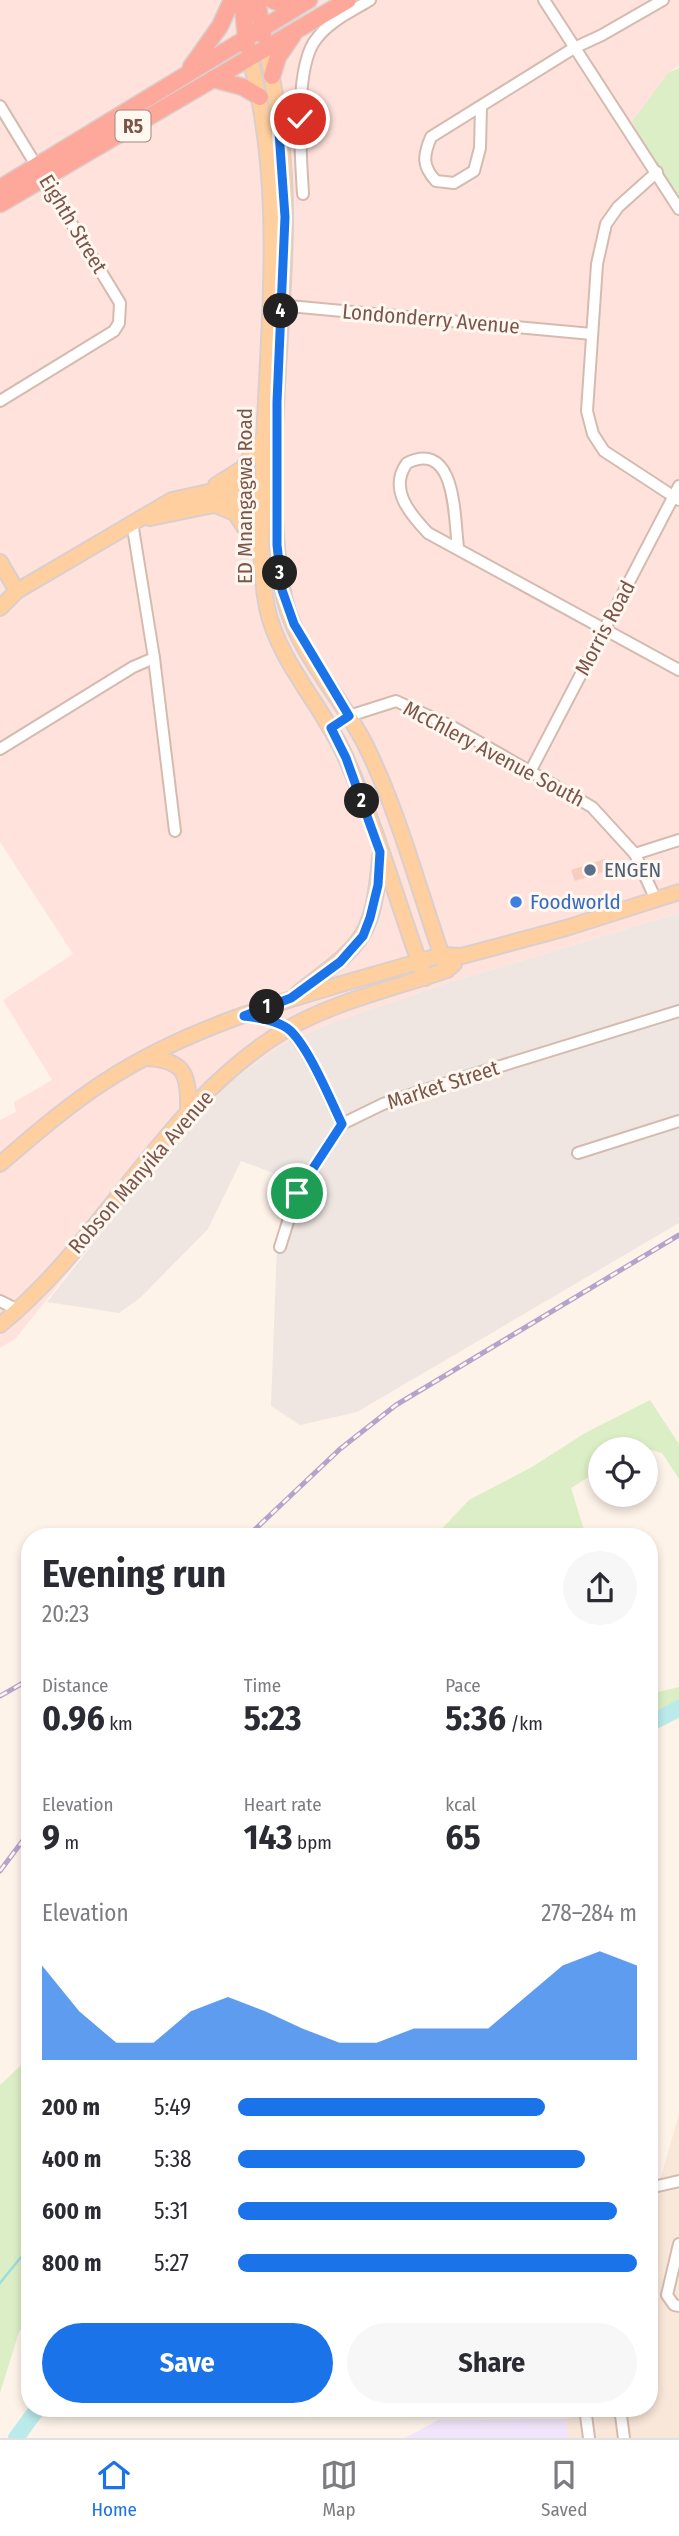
<!DOCTYPE html>
<html lang="en">
<head>
<meta charset="utf-8">
<style>
	body { margin:0; font-family:"Fira Sans Condensed",sans-serif; background:#f7f7f7; color:#2b2b33; height:100vh; display:flex; flex-direction:column; font-size:26px; white-space:nowrap }
	* { box-sizing:border-box; margin:0 }
	p { font-size:23px; color:#7c7c81 }
	.icon { flex:none; width:38px; height:38px; fill:none; stroke:currentColor; stroke-width:2; stroke-linecap:round; stroke-linejoin:round }
	.map { position:relative; flex:1; overflow:hidden }
	.panel { position:absolute; left:21px; top:1528px; width:637px; height:889px; display:flex; flex-direction:column; background:#fff; border-radius:28px; box-shadow:0 4px 10px #0003 }
	.panel>* { flex:none }
	.buttons { position:absolute; left:588px; top:1437px; display:grid; gap:14px }
	.buttons a { display:grid; place-items:center; width:70px; height:70px; border-radius:50%; background:#fff; box-shadow:0 4px 10px #0003; font-size:35px }
	.pin { position:absolute; display:grid; place-items:center; width:60px; height:60px; color:#fff; margin:-30px; border:4px solid #fff; border-radius:50%; box-shadow:0 2px 7px #0007 }
	.km { position:absolute; width:35px; height:35px; margin:-18px; border-radius:50%; background:#222; color:#fff; font-size:19px; line-height:35px; text-align:center }
	.round { display:grid; place-items:center; flex:none; width:74px; height:74px; border-radius:37px; background:#f7f7f7 }
	.overview { display:flex; align-items:center; justify-content:space-between; height:119px; padding:0 21px }
	h1 { font-size:38px; font-weight:700; line-height:52px }
	.figures { display:grid; grid-template-columns:repeat(3,1fr); gap:10px; height:119px; padding:7px 21px }
	.figures div { display:grid; align-content:center }
	.figures b { font-size:35px; font-weight:700 }
	.figures small { font-size:19px; font-weight:400 }
	.figures p { font-size:19px }
	.chart { height:196px; padding:14px 21px }
	.chart p { display:flex; justify-content:space-between }
	.chart svg { width:100%; height:126px; margin-top:7px; fill:#1a73e8; opacity:.7 }
	.action { display:flex; gap:14px; margin-top:auto; padding:14px 21px }
	.action a { flex:1; height:80px; border-radius:42px; background:#1a73e8; color:#fff; font-size:28px; font-weight:700; line-height:80px; text-align:center }
	.action a+a { background:#f7f7f7; color:#2b2b33 }
	ul { padding:0 21px; list-style:none; font-size:23px }
	li { display:grid; grid-template-columns:112px 84px 1fr; align-items:center; height:52px }
	li i { height:18px; border-radius:9px; background:#1a73e8 }
	.dock { display:flex; justify-content:space-around; align-items:center; height:98px; border-top:2px solid #e1e1e2; background:#fff; font-size:19px; color:#7c7c81 }
	.dock a { display:grid; justify-items:center; gap:4px }
	.dock .active { color:#1a73e8 }
	.map>svg:first-child { display:block }
	.residential { fill:#f9e7d9 }
	.commercial { fill:#ffe2dc }
	.industrial { fill:#efe6e2 }
	.education { fill:#f0e5fb }
	.green { fill:#dbeec5 }
	.lines { fill:none; stroke-linecap:round; stroke-linejoin:round }
	.stream { stroke:#9fdcdd; stroke-width:2.5 }
	.river { stroke:#baeaea; stroke-width:16 }
	.building { fill:#f6cdbe }
	.minor-casing { stroke:#d5bbaf; stroke-width:14 }
	.major-casing { stroke:#dacfcc; stroke-width:18 }
	.highway-casing { stroke:#dacfcc; stroke-width:19 }
	.minor { stroke:#fff; stroke-width:10 }
	.major { stroke:#ffcf9f; stroke-width:14 }
	.highway { stroke:#fda89b; stroke-width:16 }
	.rail-casing { stroke:#b4a4cb; stroke-width:5 }
	.rail { stroke:#fff8f1; stroke-width:2.5; stroke-dasharray:8; stroke-linecap:butt }
	.route-casing { stroke:#fff; stroke-width:14 }
	.route { stroke:#1a73e8; stroke-width:9 }
	.service-dot { fill:#5c6f8a; stroke:#fff8f1; stroke-width:2.5 }
	.shop-dot { fill:#3f7fe0; stroke:#fff8f1; stroke-width:2.5 }
	.labels { text-anchor:middle; dominant-baseline:central; stroke-width:6; stroke-linejoin:round; paint-order:stroke }
	.shield { fill:#fff8f1; stroke:#a3867b; stroke-width:2 }
	.shield-label { font-size:19px; font-weight:bold; fill:#7c5549 }
	.street-label { font-size:21px; fill:#7c5549; stroke:#fff8f1 }
	.service-label { font-size:21px; fill:#4e5e75; stroke:#fff8f1; text-anchor:start }
	.shop-label { font-size:21px; fill:#366cbe; stroke:#fff8f1; text-anchor:start }
</style>
</head>
<body>
<div class="map">
<svg width="679" height="2438" viewBox="0 0 679 2438">
	<rect width="100%" height="100%" fill="#fef3e9"/>
	<!-- residential -->
	<polygon class="residential" points="679,2114 679,2438 569,2438 565,2419 614,2408 649,2408 649,2219"/>
	<!-- commercial -->
	<polygon class="commercial" points="0,0 679,0 679,66 668,73 679,204 679,913 444,984 328,1024 280,1046 221,1088 172,1143 16,1338 0,1348 0,1120 16,1112 14,1102 52,1080 3,1000 73,954 0,842"/>
	<!-- industrial -->
	<polygon class="industrial" points="679,913 679,1223 357,1412 300,1425 271,1406 277,1246 292,1180 241,1161 208,1229 140,1298 119,1313 47,1302 172,1143 221,1088 280,1046 328,1024 444,984"/>
	<!-- education -->
	<polygon class="education" points="565,2419 569,2438 405,2438 438,2420"/>
	<!-- green -->
	<g class="green">
		<polygon points="679,68 679,204 632,122 668,73"/>
		<polygon points="650,1400 679,1444 679,1479 662,1453 641,1447 600,1449 600,1470 571,1488 586,1536 435,1536 469,1500 532,1467 585,1433"/>
		<polygon points="679,1687 679,1718 649,1733 649,1694"/>
		<polygon points="30,2057 30,2320 19,2332 0,2393 0,2085"/>
	</g>
	<g class="lines">
		<!-- stream -->
		<polyline class="stream" points="0,2283 30,2246"/>
		<!-- river -->
		<g class="river">
			<polyline points="649,1724 679,1708"/>
			<polyline points="16,2438 38,2408"/>
		</g>
	</g>
	<!-- building -->
	<polygon class="building" points="605,859 609,870 575,881 571,870"/>
	<g class="lines">
		<defs>
			<g id="minor">
				<polyline points="544,0 679,209"/>
				<polyline points="0,106 120,303 119,323 114,331 0,401"/>
				<path d="M481 106 480 148 474 171 454 183 436 181C422 166 423 156 431 137L574 48 602 35 663 0"/>
				<polyline points="657,172 618,207 606,224 597,264 587,411 593,434 604,451 679,500"/>
				<path d="M303 194C301 158 293 66 317 38 330 21 352 11 370 0"/>
				<polyline points="278,305 592,334"/>
				<path d="M458 547C454 519 457 439 407 463 388 489 410 514 428 533L679 670"/>
				<polyline points="154,658 175,831"/>
				<polyline points="331,728 349,716 396,701 451,726 592,807 635,854 656,900"/>
				<polyline points="0,749 133,667 154,658 132,522"/>
				<polyline points="531,770 679,486"/>
				<polyline points="635,854 679,840"/>
				<path d="M245 1016C259 1018 276 1020 287 1028 307 1043 330 1100 342 1124"/>
				<polyline points="578,1153 679,1121"/>
				<polyline points="280,1247 297,1193 342,1124 383,1104 462,1078 679,1011"/>
				<polyline points="0,1301 18,1310"/>
				<polyline points="649,2188 679,2181"/>
				<polyline points="679,2244 667,2295 674,2305 679,2306"/>
				<polyline points="585,2408 589,2438"/>
				<polyline points="620,2408 624,2438"/>
			</g>
			<g id="major">
				<path d="M266 48C278 103 285 160 285 216 285 339 262 465 282 587 291 647 340 693 366 746 401 817 420 896 447 970"/>
				<path d="M250 59C284 185 269 315 264 444 262 497 257 555 267 608 279 663 324 707 346 758 377 829 398 905 425 978"/>
				<polyline points="216,485 243,468 262,439"/>
				<polyline points="215,505 235,513 262,554"/>
				<polyline points="150,518 233,501 272,503"/>
				<polyline points="0,562 17,591"/>
				<polyline points="0,608 17,591 172,500 231,487 271,488"/>
				<path d="M298 993C361 944 373 941 380 857"/>
				<path d="M147 1058C186 1060 189 1076 188 1111"/>
				<path d="M0 1164C34 1135 67 1106 104 1082 206 1015 327 990 441 955L462 956 566 928 679 892"/>
				<path d="M0 1325C107 1238 166 1100 287 1029 336 1001 394 988 447 970L454 964"/>
			</g>
			<g id="highway">
				<polyline points="242,0 247,46"/>
				<polyline points="257,0 263,35"/>
				<polyline points="272,0 293,9"/>
				<polyline points="191,67 220,26 232,0"/>
				<polyline points="272,76 278,57 293,35"/>
				<polyline points="213,79 243,87 260,97"/>
				<polyline points="0,188 309,0"/>
				<polyline points="0,204 348,0"/>
			</g>
		</defs>
		<!-- minor casing -->
		<use href="#minor" class="minor-casing"/>
		<!-- major casing -->
		<use href="#major" class="major-casing"/>
		<!-- highway casing -->
		<use href="#highway" class="highway-casing"/>
		<!-- minor -->
		<use href="#minor" class="minor"/>
		<!-- major -->
		<use href="#major" class="major"/>
		<!-- highway -->
		<use href="#highway" class="highway"/>
		<defs>
			<g id="rail">
				<polyline points="248,1536 340,1449 396,1405 679,1235"/>
				<polyline points="0,1696 30,1679"/>
				<polyline points="0,1871 30,1831"/>
			</g>
		</defs>
		<!-- rail casing -->
		<use href="#rail" class="rail-casing"/>
		<!-- rail -->
		<use href="#rail" class="rail"/>
	</g>
	<g class="lines">
		<defs>
			<path id="route" d="M297 1193 342 1124C331 1101 306 1041 287 1028 275 1020 258 1018 244 1016L291 998 340 962 363 936 370 918 378 885 380 852 346 758 331 728 349 716 294 624 282 590 277 545V402L285 217 278 118 300 119"/>
		</defs>
		<!-- route casing -->
		<use href="#route" class="route-casing"/>
		<!-- route -->
		<use href="#route" class="route"/>
	</g>
	<!-- markers -->
	<circle class="service-dot" cx="590" cy="870" r="7"/>
	<circle class="shop-dot" cx="516" cy="902" r="7"/>
	<g class="labels">
		<!-- shield labels -->
		<rect class="shield" x="115.5" y="110.5" width="35" height="31" rx="5"/>
		<g class="shield-label">
			<text x="133" y="126">R5</text>
		</g>
		<!-- street labels -->
		<g class="street-label">
			<text transform="translate(73 224) rotate(59)">Eighth Street</text>
			<text transform="translate(431 319) rotate(5)">Londonderry Avenue</text>
			<text transform="translate(245 496) rotate(-90)">ED Mnangagwa Road</text>
			<text transform="translate(605 628) rotate(-62)">Morris Road</text>
			<text transform="translate(494 754) rotate(28)">McChlery Avenue South</text>
			<text transform="translate(443 1085) rotate(-18)">Market Street</text>
			<text transform="translate(141 1172) rotate(-49)">Robson Manyika Avenue</text>
		</g>
		<!-- service labels -->
		<g class="service-label">
			<text x="604" y="870">ENGEN</text>
		</g>
		<!-- shop labels -->
		<g class="shop-label">
			<text x="530" y="902">Foodworld</text>
		</g>
	</g>
</svg>
<div class="buttons">
<a><svg class="icon" aria-label="locate" viewBox="0 0 24 24"><circle cx="12" cy="12" r="6"/><path d="M12 2v4M12 18v4M2 12h4M18 12h4"/></svg></a>
</div>
<div class="pin" style="left:297px;top:1193px;background:#1e9e55"><svg class="icon" aria-label="arrive" viewBox="0 0 24 24"><path d="M6 21V4h12l-3 4 3 4H6"/></svg></div>
<div class="pin" style="left:300px;top:119px;background:#d93025"><svg class="icon" aria-label="check" viewBox="0 0 24 24"><path d="M5 12l5 5 9-10"/></svg></div>
<b class="km" style="left:267px;top:1007px">1</b>
<b class="km" style="left:362px;top:801px">2</b>
<b class="km" style="left:280px;top:573px">3</b>
<b class="km" style="left:281px;top:311px">4</b>
<section class="panel">
<div class="overview"><div><h1>Evening run</h1><p>20:23</p></div><a class="round"><svg class="icon" aria-label="share" viewBox="0 0 24 24"><path d="M12 15V3M7 8l5-5 5 5M5 13v7h14v-7"/></svg></a></div>
<div class="figures">
<div><p>Distance</p><b>0.96<small> km</small></b></div>
<div><p>Time</p><b>5:23</b></div>
<div><p>Pace</p><b>5:36<small> /km</small></b></div>
</div>
<div class="figures">
<div><p>Elevation</p><b>9<small> m</small></b></div>
<div><p>Heart rate</p><b>143<small> bpm</small></b></div>
<div><p>kcal</p><b>65</b></div>
</div>
<div class="chart"><p><span>Elevation</span>278–284 m</p>
<svg viewBox="0 0 160 44" preserveAspectRatio="none"><path d="M0 44V11L10 27L20 38L30 38L40 27L50 22L60 27L70 33L80 38L90 38L100 33L110 33L120 33L130 22L140 11L150 6L160 11V44z"/></svg>
</div>
<ul>
<li><b>200 m</b>5:49<i style="width:77%"></i></li>
<li><b>400 m</b>5:38<i style="width:87%"></i></li>
<li><b>600 m</b>5:31<i style="width:95%"></i></li>
<li><b>800 m</b>5:27<i style="width:100%"></i></li>
</ul>
<div class="action"><a>Save</a><a>Share</a></div>
</section>
</div>
<nav class="dock">
<a class="active"><svg class="icon" aria-label="home" viewBox="0 0 24 24"><path d="M3 11l9-7 9 7M6 9v11h12V9"/></svg>Home</a>
<a><svg class="icon" aria-label="map" viewBox="0 0 24 24"><path d="M3 6l6-2 6 2 6-2v14l-6 2-6-2-6 2zM9 4v14M15 6v14"/></svg>Map</a>
<a><svg class="icon" aria-label="saved" viewBox="0 0 24 24"><path d="M7 4h10v16l-5-4-5 4z"/></svg>Saved</a>
</nav>
</body>
</html>
